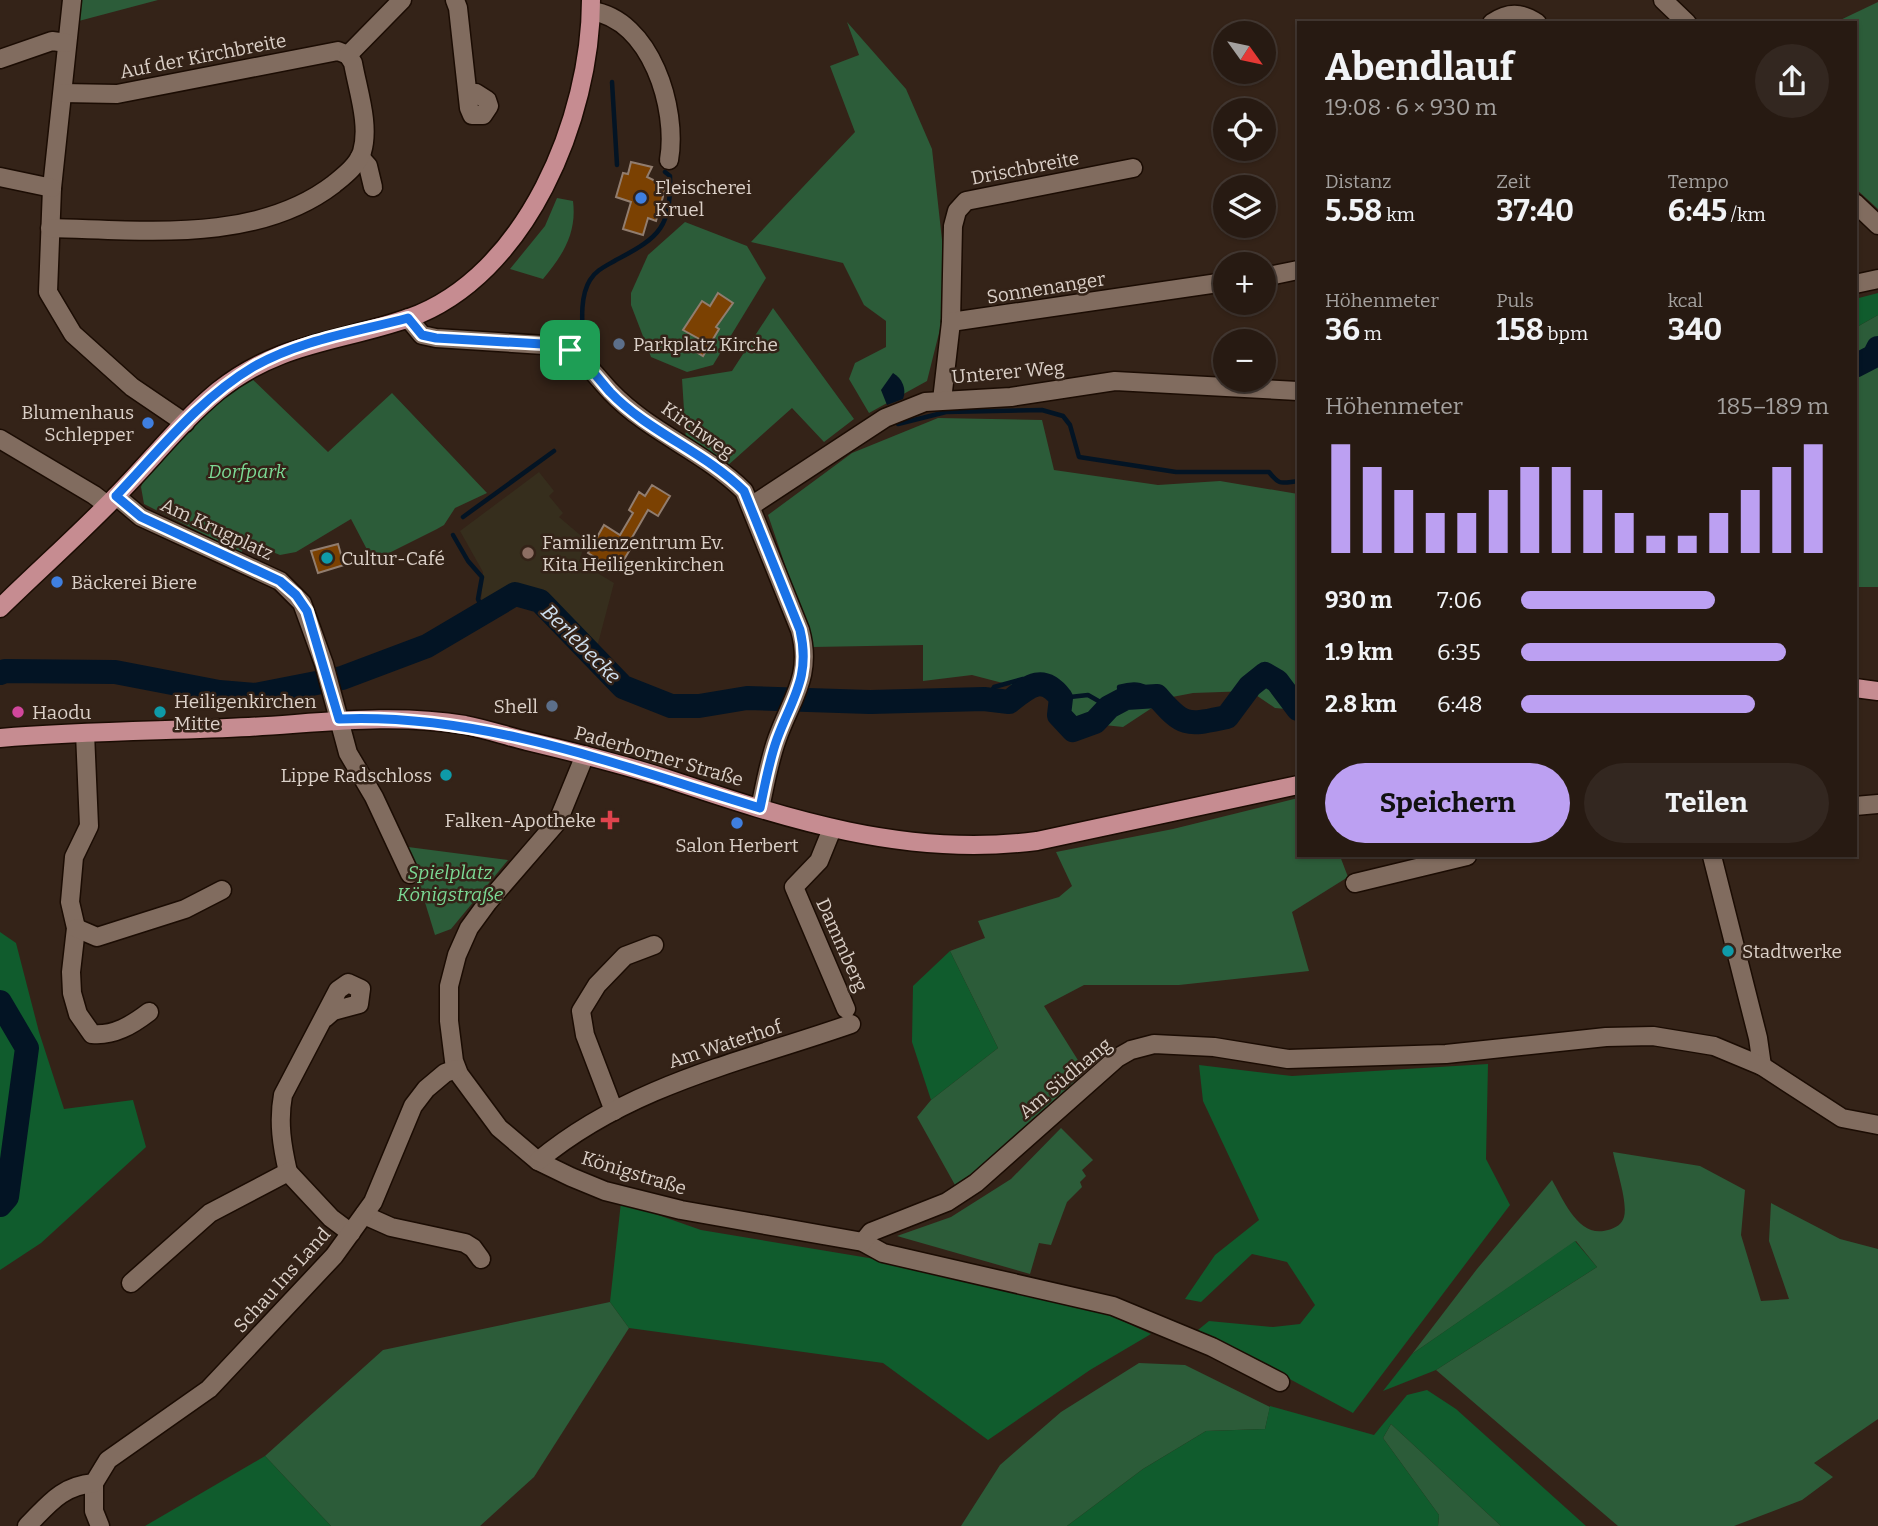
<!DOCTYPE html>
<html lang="de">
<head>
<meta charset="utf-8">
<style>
	body { margin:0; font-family:Bitter,serif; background:#332720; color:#f1f3f6; height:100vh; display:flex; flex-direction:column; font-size:26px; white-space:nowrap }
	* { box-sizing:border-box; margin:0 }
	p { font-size:23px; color:#a4a19f }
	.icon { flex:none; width:38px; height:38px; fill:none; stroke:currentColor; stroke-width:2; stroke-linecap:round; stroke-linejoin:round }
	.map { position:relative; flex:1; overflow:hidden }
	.details { position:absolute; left:1297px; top:21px; width:560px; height:836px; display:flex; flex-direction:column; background:#271a12; border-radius:0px; box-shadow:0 2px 5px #0004,0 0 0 2px #433832 }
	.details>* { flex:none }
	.needle { width:46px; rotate:123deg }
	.controls { position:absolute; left:1213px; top:21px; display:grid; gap:14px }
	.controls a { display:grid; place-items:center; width:63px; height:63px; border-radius:50%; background:#271a12; box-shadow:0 2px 5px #0004,0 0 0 2px #433832; font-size:35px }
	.pin { position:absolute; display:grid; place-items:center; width:60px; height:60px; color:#fff; margin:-30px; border-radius:14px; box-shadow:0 4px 10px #0006 }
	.round { display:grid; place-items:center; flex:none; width:74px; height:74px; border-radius:37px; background:#332720 }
	.overview { display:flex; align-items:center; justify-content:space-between; height:119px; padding:0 28px }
	h1 { font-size:38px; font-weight:700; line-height:52px }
	.stats { display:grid; grid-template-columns:repeat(3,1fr); gap:10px; height:119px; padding:7px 28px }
	.stats div { display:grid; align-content:center }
	.stats b { font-size:30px; font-weight:700 }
	.stats small { font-size:19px; font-weight:400 }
	.stats p { font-size:19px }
	.chart { height:196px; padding:14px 28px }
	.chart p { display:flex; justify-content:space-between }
	.chart svg { width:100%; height:126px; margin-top:7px; stroke:#bca0f2; stroke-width:6 }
	.action { display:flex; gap:14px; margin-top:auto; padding:14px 28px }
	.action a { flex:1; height:80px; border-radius:42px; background:#bca0f2; color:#111; font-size:28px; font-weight:700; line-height:80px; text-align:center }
	.action a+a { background:#332720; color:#f1f3f6 }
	ul { padding:0 28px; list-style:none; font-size:23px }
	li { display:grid; grid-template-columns:112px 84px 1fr; align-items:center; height:52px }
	li i { height:18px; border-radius:9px; background:#bca0f2 }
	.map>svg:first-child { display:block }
	.education { fill:#362e1d }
	.green { fill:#2c5c39 }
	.forest { fill:#105c2d }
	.water { fill:#031424 }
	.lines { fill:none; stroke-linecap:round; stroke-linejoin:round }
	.stream { stroke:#031424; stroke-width:4.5 }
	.river { stroke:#031424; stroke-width:24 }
	.building { fill:#7b4102; stroke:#917d6f; stroke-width:2 }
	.minor-casing { stroke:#1b0c03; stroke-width:21 }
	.major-casing { stroke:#1b0c03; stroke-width:21 }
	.minor { stroke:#816c5f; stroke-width:18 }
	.major { stroke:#c68c91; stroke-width:18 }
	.route-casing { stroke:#fff; stroke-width:14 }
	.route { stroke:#1a73e8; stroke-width:9 }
	.shop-dot { fill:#3f7fe0; stroke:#342318; stroke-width:2.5 }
	.service-dot { fill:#5c6f8a; stroke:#342318; stroke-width:2.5 }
	.education-dot { fill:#8d6e63; stroke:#342318; stroke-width:2.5 }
	.culture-dot { fill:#0f9aa8; stroke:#342318; stroke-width:2.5 }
	.hotel-dot { fill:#d1479c; stroke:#342318; stroke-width:2.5 }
	.health-dot { fill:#e0444e; stroke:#342318; stroke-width:2.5 }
	.labels { text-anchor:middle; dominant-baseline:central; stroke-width:5; stroke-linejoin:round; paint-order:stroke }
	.street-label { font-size:19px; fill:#dbd0c8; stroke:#342318 }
	.poi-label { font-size:19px; fill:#dbd0c8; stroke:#342318; text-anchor:start }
	.park-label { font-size:19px; font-style:italic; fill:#7cda95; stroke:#342318 }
	.water-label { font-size:21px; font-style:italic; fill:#d0e0ef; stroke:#342318 }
</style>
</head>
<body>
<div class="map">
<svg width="1878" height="1526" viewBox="0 0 1878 1526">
	<rect width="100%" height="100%" fill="#342318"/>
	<!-- education -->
	<polygon class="education" points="539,472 554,491 549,496 563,513 559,517 586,540 579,562 614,583 596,651 564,617 537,596 525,592 500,595 488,604 481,604 483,572 460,531"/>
	<!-- green -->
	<g class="green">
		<polygon points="78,0 158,0 75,22"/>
		<polygon points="1878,2 1878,209 1855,188 1855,23 1834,23"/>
		<polygon points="847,22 906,89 932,149 944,258 942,321 927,381 869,413 849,379 855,363 886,347 886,321 864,305 843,263 751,242 855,132 830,66 859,55"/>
		<path d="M557 198 573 201C577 233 563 255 543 279L510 269 545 226Z"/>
		<polygon points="685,222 747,246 766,278 713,365 687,372 651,357 631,305 631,293 648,255"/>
		<polygon points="773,308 854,419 824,442 792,408 726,467 686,441 682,379 732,371"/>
		<polygon points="1878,315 1878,587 1855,587 1855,328"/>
		<path d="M250 377 328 452 392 393 487 493 455 508 444 525 437 529 373 561 351 519 296 552 280 555 248 542 241 553 144 504 141 487 144 479C176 443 208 400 250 377Z"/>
		<polygon points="938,418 1042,420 1054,470 1158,485 1220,481 1298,494 1298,710 1275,708 1250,691 1193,693 1167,698 1123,727 1076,722 1048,695 972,675 923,681 923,645 813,647 768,515 852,453"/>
		<polygon points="1298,798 1298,856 1340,856 1348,877 1292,912 1309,971 1179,985 1084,985 1044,1006 1086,1073 987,1163 955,1185 917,1117 931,1100 998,1048 950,951 985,938 978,921 1059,897 1072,886 1056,852 1173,829"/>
		<polygon points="408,847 508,860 451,929 435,935"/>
		<polygon points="1061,1128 1093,1160 1082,1170 1086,1176 1080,1182 1082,1187 1067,1202 1051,1245 1039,1243 1030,1274 897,1236 951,1217 1011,1179"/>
		<path d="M1613 1152 1700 1166 1745 1190 1741 1235 1761 1301 1789 1299 1769 1241 1771 1203 1840 1239 1878 1249V1419L1814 1463 1833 1477 1802 1500 1734 1526H1618L1436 1370 1597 1267 1576 1241 1412 1354 1477 1269 1552 1180C1564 1201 1579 1239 1608 1230 1616 1228 1622 1224 1624 1217 1628 1202 1616 1168 1613 1152Z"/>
		<polygon points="610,1302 629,1328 534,1477 480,1526 331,1526 265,1456 383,1350"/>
		<polygon points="1139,1363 1185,1365 1270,1407 1265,1429 1206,1431 1143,1469 1067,1526 961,1526 1000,1465 1061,1412"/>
		<polygon points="1391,1424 1501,1526 1438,1526 1439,1515 1383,1438"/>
	</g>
	<!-- forest -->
	<g class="forest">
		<polygon points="1878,293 1878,315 1855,328 1855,299"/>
		<polygon points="0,932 16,943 39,1032 64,1109 133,1100 146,1147 41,1243 0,1270"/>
		<polygon points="950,951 998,1048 931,1100 912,1042 913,986"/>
		<polygon points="1488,1064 1486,1159 1510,1205 1353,1413 1198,1330 1209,1321 1273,1327 1300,1324 1315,1305 1287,1262 1252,1254 1201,1302 1185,1299 1215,1255 1259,1220 1203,1101 1199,1065 1292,1076"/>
		<polygon points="621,1202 701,1230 905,1264 1101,1311 1151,1334 1090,1370 988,1440 883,1363 629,1328 610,1302"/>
		<polygon points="1575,1241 1597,1267 1436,1370 1383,1391 1412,1354"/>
		<polygon points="1427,1390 1456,1409 1586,1526 1501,1526 1391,1424 1383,1438 1439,1515 1438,1526 1067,1526 1143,1469 1206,1431 1265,1429 1270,1406 1374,1435 1407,1395"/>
		<polygon points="265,1456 331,1526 145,1526"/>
	</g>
	<!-- water -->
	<path class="water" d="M893 373C902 378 907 389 903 399L887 405 881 390Z"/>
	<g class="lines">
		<!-- stream -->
		<g class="stream">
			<polyline points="612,82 617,165"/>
			<path d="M583 339C582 321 580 296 590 280 596 270 606 266 616 260 661 237 671 226 670 176L665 172"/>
			<path d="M898 424 946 412 1042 410 1063 416 1070 425 1079 457 1176 472H1269C1280 486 1281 483 1298 481"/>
			<polyline points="463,517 554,451"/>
			<polyline points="453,535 468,561 482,577 478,599 484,613"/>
			<polyline points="1061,698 1088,695 1109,707"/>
			<polyline points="987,700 994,687 1023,679 1032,684"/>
			<path d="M1121 701 1119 687C1136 682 1145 684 1157 696"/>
		</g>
		<!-- river -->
		<g class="river">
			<polyline points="1855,366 1874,356 1878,348"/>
			<path d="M0 673 5 671 115 672 219 692 255 695 342 678 427 646 515 594 540 601 623 687 671 706H699L747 698 870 702 984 699 1009 702C1028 687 1042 673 1061 698L1059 715 1073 730 1095 722 1109 707 1126 698 1157 696C1184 728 1188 725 1227 717L1250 686 1265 674 1277 681 1298 709"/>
			<polyline points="0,1002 27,1048 7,1197 0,1205"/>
		</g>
	</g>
	<!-- building -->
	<g class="building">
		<polygon points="631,162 652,167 647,177 666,186 656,221 648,218 643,235 623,229 631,202 616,197 623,173 628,174"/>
		<polygon points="718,293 733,303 716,327 719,329 703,356 682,343 701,340 683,330 702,301 710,306"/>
		<polygon points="652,485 670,496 658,516 648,510 630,541 634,543 617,571 588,553 604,525 620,535 633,513 629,510 639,492 645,496"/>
		<polygon points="338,544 344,565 318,573 311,551"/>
	</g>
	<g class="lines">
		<defs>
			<g id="minor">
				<polyline points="72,0 52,188 48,292 73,334 132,387 185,423"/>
				<polyline points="455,0 458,8 469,108 472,115 483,115 489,106 487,100 476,93 468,95"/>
				<polyline points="1663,0 1687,23"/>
				<path d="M591 11C651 19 678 109 669 160"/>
				<path d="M1492 23C1508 12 1521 12 1537 23"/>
				<polyline points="0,59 52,41 67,43"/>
				<polyline points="63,93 117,94 338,51 348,55"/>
				<polyline points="360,157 368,166 373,187"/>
				<polyline points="0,177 52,188"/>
				<polyline points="1855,203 1878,225"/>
				<path d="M50 228C143 230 256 244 334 184 345 175 357 166 362 152 370 125 358 91 353 63L348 55 402 0"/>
				<polyline points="1264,277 1298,270"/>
				<polyline points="1855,284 1878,279"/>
				<path d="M408 318 422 335 436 338 560 346C581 354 595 375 611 392 649 432 705 452 744 491L800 630C813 676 791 699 777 739 769 761 765 785 760 808"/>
				<polyline points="951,322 953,226 957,211 966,201 1133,168"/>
				<polyline points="942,400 951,322 1225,282"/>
				<polyline points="0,439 94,495 107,505"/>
				<polyline points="116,496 141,517 280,581 302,603 324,664 348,753 374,797 410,874"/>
				<polyline points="751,506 885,418 925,402 1011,397 1115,381 1298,391"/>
				<path d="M85 733 89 826 74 857 70 902 76 928 71 972 72 993 78 1014 92 1034C114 1036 132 1025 149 1012"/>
				<polyline points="585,755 558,821 488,902 469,928 457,955 449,986 449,1021 454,1061 459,1074 499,1128 538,1161 571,1177 605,1191 681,1210 863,1242 883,1253 1113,1306 1212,1347 1280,1382"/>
				<polyline points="1855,806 1878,804"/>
				<polyline points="832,829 819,861 794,887 846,1009"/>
				<polyline points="1712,856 1758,1038 1762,1066"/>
				<polyline points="1355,883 1467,856"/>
				<polyline points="76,928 97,937 185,909 222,890"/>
				<polyline points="614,1111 585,1035 581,1011 597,985 625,956 654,945"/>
				<path d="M538 1161C629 1085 742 1062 851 1024"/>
				<path d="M288 1172C282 1146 278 1122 283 1095L338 990 348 983 361 989 359 1004 333 1011 325 1018"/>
				<polyline points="364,1215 391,1227 465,1243 473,1248 481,1259"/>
				<polyline points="863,1242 871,1232 947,1202 976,1183 1117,1058 1131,1050 1154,1044 1214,1047 1288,1059 1446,1054 1606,1037 1653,1036 1714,1046 1762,1066 1842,1118 1878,1125"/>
				<polyline points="131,1283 210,1213 288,1172 331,1218 351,1233"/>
				<polyline points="94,1483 94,1511 100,1526"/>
				<path d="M27 1526C49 1504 61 1486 94 1483L108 1460 209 1389 334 1256 373 1202 413 1106 426 1089 445 1073 456 1069"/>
			</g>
			<g id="major">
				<path d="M0 608C41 568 83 531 122 490 154 457 183 420 218 391 279 342 340 342 409 318 527 276 591 117 591 0"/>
				<polyline points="1855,688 1878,691"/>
				<path d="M0 738C83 731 166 731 249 727 321 723 392 713 465 725 486 729 506 736 527 741 573 752 619 763 665 778 788 819 905 858 1037 841L1298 785"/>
			</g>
		</defs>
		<!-- minor casing -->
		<use href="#minor" class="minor-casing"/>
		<!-- major casing -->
		<use href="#major" class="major-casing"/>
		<!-- minor -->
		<use href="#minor" class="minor"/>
		<!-- major -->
		<use href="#major" class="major"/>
	</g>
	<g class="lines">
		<defs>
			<path id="route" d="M408 318 422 335 436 338 560 345C581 354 595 375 610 392 648 432 705 452 744 491L800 630C811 677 792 698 777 739 769 761 765 785 760 808 623 767 484 713 339 719L307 611 296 595 280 581 141 517 116 496C159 451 199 399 253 367 300 340 356 332 408 318Z"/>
		</defs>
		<!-- route casing -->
		<use href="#route" class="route-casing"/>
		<!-- route -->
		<use href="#route" class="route"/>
	</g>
	<!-- markers -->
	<g class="shop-dot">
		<circle cx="641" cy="198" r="7"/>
		<circle cx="148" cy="423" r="7"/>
		<circle cx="57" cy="582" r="7"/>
		<circle cx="737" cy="823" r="7"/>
	</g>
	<g class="service-dot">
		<circle cx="619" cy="344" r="7"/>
		<circle cx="552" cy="706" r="7"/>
	</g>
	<circle class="education-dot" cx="528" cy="553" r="7"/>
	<g class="culture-dot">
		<circle cx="327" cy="558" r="7"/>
		<circle cx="160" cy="712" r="7"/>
		<circle cx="446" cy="775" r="7"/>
		<circle cx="1728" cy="951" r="7"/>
	</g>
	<circle class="hotel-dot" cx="18" cy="712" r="7"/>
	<path class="health-dot" d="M606.5 809.5h7v7h7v7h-7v7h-7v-7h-7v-7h7z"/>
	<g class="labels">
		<!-- street labels -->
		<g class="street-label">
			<text transform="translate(203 56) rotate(-11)">Auf der Kirchbreite</text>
			<text transform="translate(1025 168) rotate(-11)">Drischbreite</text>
			<text transform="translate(1046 288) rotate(-9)">Sonnenanger</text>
			<text transform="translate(1008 372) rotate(-5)">Unterer Weg</text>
			<text transform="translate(698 430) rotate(35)">Kirchweg</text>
			<text transform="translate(217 529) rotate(25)">Am Krugplatz</text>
			<text transform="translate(659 756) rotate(16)">Paderborner Straße</text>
			<text transform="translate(842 945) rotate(66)">Dammberg</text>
			<text transform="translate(725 1044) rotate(-18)">Am Waterhof</text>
			<text transform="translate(1065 1078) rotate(-40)">Am Südhang</text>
			<text transform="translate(634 1173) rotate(17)">Königstraße</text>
			<text transform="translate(282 1280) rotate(-48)">Schau Ins Land</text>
		</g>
		<!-- poi labels -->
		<g class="poi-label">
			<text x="655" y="187">Fleischerei<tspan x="655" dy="22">Kruel</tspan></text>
			<text x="633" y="344">Parkplatz Kirche</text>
			<text x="134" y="412" text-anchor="end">Blumenhaus<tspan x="134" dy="22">Schlepper</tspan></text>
			<text x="542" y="542">Familienzentrum Ev.<tspan x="542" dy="22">Kita Heiligenkirchen</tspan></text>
			<text x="341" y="558">Cultur-Café</text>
			<text x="71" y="582">Bäckerei Biere</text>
			<text x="174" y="701">Heiligenkirchen<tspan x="174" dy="22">Mitte</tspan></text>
			<text x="538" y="706" text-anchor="end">Shell</text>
			<text x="32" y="712">Haodu</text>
			<text x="432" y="775" text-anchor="end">Lippe Radschloss</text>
			<text x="596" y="820" text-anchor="end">Falken-Apotheke</text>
			<text x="737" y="845" text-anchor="middle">Salon Herbert</text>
			<text x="1742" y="951">Stadtwerke</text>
		</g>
		<!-- park labels -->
		<g class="park-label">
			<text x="247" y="471">Dorfpark</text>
			<text x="450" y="872">Spielplatz<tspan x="450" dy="22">Königstraße</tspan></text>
		</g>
		<!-- water labels -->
		<g class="water-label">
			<text transform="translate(581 644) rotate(45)">Berlebecke</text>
		</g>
	</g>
</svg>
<div class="controls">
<a><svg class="needle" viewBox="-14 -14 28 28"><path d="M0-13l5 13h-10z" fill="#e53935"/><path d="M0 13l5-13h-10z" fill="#a4a19f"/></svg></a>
<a><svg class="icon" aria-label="locate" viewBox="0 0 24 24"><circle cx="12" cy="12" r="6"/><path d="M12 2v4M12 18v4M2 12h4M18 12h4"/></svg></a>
<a><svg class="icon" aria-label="layers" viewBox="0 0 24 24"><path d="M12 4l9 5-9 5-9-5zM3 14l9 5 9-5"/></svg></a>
<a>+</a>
<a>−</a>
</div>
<div class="pin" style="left:570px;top:350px;background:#1e9e55"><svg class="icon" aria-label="arrive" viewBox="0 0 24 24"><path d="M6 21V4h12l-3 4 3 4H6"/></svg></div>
<section class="details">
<div class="overview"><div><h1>Abendlauf</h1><p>19:08 · 6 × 930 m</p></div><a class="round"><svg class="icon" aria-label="share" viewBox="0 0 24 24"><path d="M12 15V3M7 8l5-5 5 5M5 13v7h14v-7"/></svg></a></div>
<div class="stats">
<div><p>Distanz</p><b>5.58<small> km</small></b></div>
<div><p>Zeit</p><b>37:40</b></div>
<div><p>Tempo</p><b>6:45<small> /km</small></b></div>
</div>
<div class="stats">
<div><p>Höhenmeter</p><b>36<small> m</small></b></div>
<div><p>Puls</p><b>158<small> bpm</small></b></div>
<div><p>kcal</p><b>340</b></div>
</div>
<div class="chart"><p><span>Höhenmeter</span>185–189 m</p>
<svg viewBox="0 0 160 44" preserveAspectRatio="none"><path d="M5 44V6M15 44V14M25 44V22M35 44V30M45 44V30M55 44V22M65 44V14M75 44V14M85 44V22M95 44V30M105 44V38M115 44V38M125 44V30M135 44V22M145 44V14M155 44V6"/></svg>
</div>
<ul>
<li><b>930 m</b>7:06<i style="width:63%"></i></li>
<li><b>1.9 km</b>6:35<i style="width:86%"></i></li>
<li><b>2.8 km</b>6:48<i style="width:76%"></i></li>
</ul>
<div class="action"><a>Speichern</a><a>Teilen</a></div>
</section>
</div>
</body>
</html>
